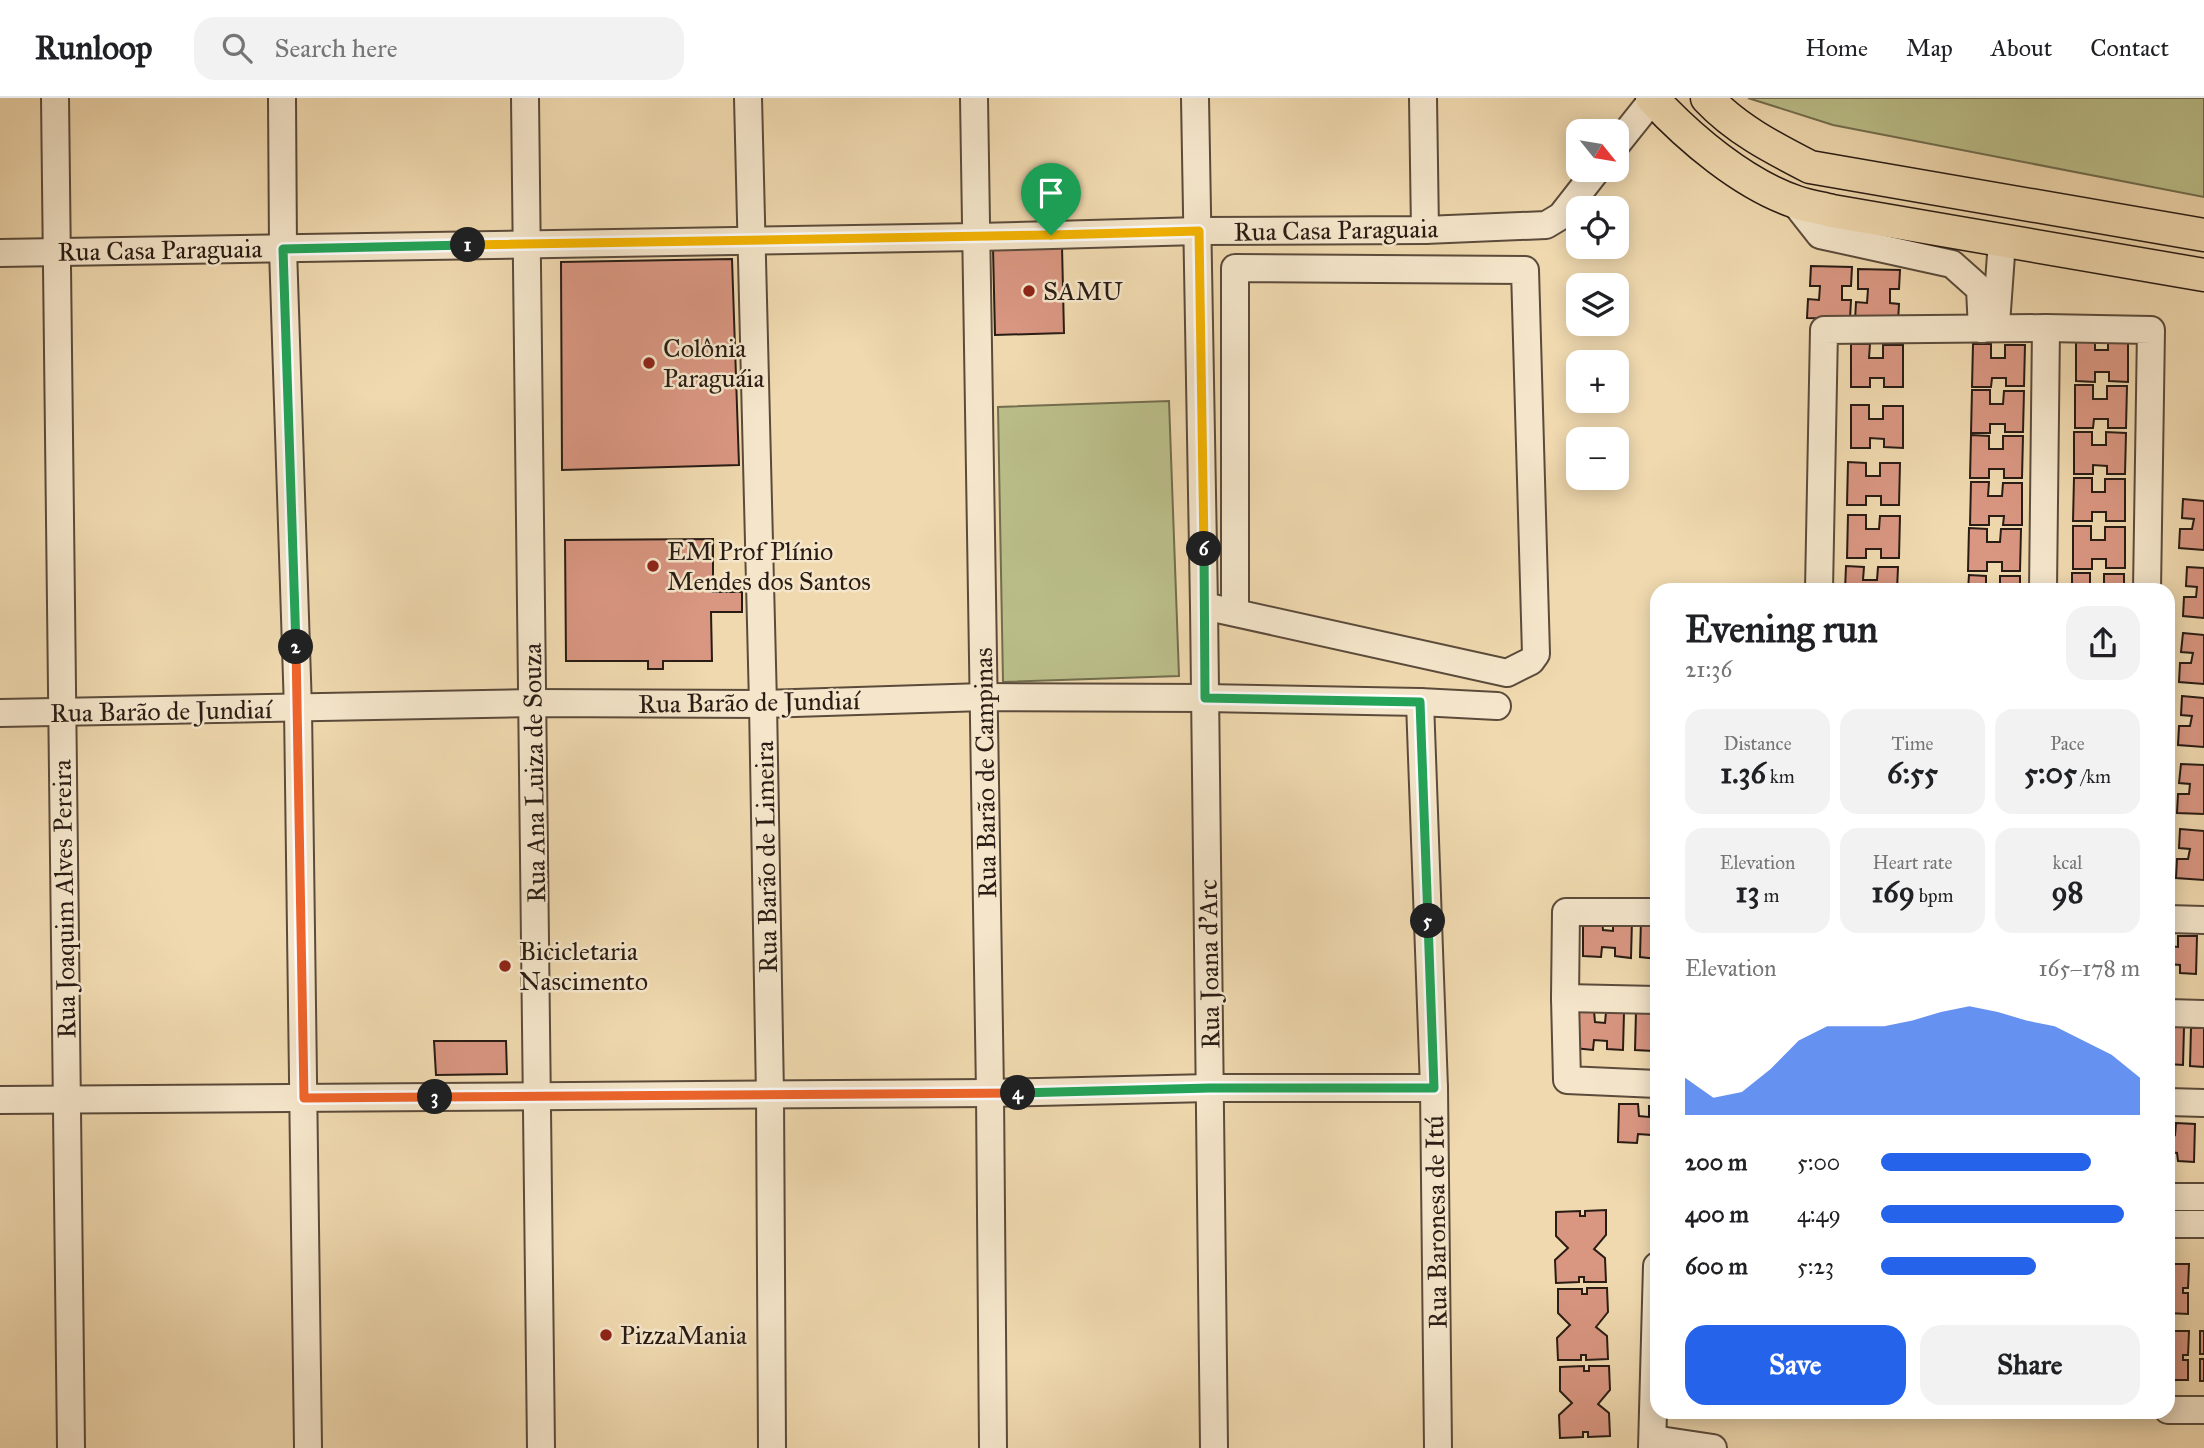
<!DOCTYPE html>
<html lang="en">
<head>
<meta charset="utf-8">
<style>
	body { margin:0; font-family:"IM FELL Great Primer",serif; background:#f2f2f2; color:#202124; height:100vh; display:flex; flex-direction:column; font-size:26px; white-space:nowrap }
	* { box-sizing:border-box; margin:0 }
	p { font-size:23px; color:#757577 }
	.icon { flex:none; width:38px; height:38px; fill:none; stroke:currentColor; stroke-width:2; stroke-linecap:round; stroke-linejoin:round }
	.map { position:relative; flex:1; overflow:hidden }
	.panel { position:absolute; left:1650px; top:485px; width:525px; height:836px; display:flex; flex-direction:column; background:#fff; border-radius:21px; box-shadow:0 4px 18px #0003 }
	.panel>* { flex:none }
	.needle { width:46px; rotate:120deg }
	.tools { position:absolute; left:1566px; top:21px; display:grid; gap:14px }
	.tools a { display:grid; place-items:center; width:63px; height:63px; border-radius:14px; background:#fff; box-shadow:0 4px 18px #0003; font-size:35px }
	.pin { position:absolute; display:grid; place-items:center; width:60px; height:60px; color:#fff; margin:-72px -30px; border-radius:50% 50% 50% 0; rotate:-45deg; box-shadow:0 0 7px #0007 }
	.pin .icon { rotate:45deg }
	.km { position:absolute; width:35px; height:35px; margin:-18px; border-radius:50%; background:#222; color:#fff; font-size:19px; line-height:35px; text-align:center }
	.round { display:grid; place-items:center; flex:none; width:74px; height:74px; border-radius:21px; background:#f2f2f2 }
	.headline { display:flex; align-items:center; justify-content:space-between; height:119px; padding:0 35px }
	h1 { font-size:38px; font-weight:700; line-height:52px }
	.metrics { display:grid; grid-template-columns:repeat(3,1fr); gap:10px; height:119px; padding:7px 35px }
	.metrics div { display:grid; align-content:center; border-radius:18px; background:#f2f2f2; text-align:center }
	.metrics b { font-size:30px; font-weight:700 }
	.metrics small { font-size:19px; font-weight:400 }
	.metrics p { font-size:19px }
	.chart { height:196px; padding:14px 35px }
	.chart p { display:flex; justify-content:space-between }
	.chart svg { width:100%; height:126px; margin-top:7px; fill:#2563eb; opacity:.7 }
	.cta { display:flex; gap:14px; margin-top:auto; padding:14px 35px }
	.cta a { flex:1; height:80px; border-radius:21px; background:#2563eb; color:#fff; font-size:28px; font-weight:700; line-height:80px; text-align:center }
	.cta a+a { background:#f2f2f2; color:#202124 }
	ul { padding:0 35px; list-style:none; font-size:23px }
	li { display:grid; grid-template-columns:112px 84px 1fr; align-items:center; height:52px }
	li i { height:18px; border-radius:9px; background:#2563eb }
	header { display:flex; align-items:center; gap:42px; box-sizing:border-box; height:98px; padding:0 35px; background:#fff; border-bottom:2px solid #e0e0e0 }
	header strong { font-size:33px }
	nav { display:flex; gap:38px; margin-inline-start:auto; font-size:24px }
	.search { width:490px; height:63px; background:#f2f2f2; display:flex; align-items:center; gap:18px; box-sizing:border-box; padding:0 24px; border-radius:21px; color:#757577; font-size:26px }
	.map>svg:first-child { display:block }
	.green { fill:#bbbf8a; stroke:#726e4f; stroke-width:2 }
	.building { fill:#d99681; stroke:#291c14; stroke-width:2 }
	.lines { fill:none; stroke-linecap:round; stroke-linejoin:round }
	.minor-casing { stroke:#5b4b3b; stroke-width:30 }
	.major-casing { stroke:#291c14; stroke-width:35 }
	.minor { stroke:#f5e6cb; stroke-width:26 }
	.major { stroke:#f0d9af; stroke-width:32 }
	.split-1-casing { stroke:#fff; stroke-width:14 }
	.split-2-casing { stroke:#fff; stroke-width:14 }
	.split-3-casing { stroke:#fff; stroke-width:14 }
	.split-4-casing { stroke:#fff; stroke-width:14 }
	.split-5-casing { stroke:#fff; stroke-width:14 }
	.split-6-casing { stroke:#fff; stroke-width:14 }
	.split-7-casing { stroke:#fff; stroke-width:14 }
	.split-1 { stroke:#f5b400; stroke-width:9 }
	.split-2 { stroke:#22a559; stroke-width:9 }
	.split-3 { stroke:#f0652b; stroke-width:9 }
	.split-4 { stroke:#f0652b; stroke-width:9 }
	.split-5 { stroke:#22a559; stroke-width:9 }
	.split-6 { stroke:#22a559; stroke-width:9 }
	.split-7 { stroke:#f5b400; stroke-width:9 }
	.poi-dot { fill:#8f2418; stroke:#f5e6cb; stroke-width:2.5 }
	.labels { text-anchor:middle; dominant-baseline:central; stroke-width:5; stroke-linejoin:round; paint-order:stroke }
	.street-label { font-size:26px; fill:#291c14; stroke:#f5e6cb }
	.poi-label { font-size:26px; fill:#291c14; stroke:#f5e6cb; text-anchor:start }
</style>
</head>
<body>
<header>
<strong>Runloop</strong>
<div class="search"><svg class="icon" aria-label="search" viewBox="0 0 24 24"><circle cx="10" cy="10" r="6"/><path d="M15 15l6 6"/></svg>Search here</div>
<nav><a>Home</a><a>Map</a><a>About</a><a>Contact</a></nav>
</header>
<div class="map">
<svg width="2204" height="1350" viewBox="0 0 2204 1350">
	<rect width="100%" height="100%" fill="#f0d9af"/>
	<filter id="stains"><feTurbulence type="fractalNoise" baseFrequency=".00286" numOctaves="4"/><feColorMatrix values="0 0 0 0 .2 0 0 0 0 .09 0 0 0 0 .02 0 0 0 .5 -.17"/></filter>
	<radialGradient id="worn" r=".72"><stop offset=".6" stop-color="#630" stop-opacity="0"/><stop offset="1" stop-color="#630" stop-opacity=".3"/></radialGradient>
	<!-- green -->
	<g class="green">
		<polygon points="1748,0 2204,0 2204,99 1833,27"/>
		<polygon points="1169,303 1179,578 1003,584 998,309"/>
	</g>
	<!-- building -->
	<g class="building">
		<polygon points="1062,148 1064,235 995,237 993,150"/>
		<polygon points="732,161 739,367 562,372 561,164"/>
		<polygon points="1811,168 1852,169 1851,188 1842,188 1842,202 1851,202 1850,221 1807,220 1808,201 1819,202 1820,188 1810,188"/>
		<polygon points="1858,171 1900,172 1899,191 1890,191 1890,205 1899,206 1898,224 1855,223 1856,204 1867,205 1868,191 1858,191"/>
		<polygon points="2076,241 2095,241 2095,252 2108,252 2108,242 2128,242 2128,284 2109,283 2109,274 2095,274 2095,284 2076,283"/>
		<polygon points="1851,246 1870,246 1869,260 1883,260 1883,247 1903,247 1903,289 1884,289 1884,280 1870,280 1870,289 1851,289"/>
		<polygon points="1973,246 1991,246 1991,260 2005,260 2005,247 2025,247 2024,288 2006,288 2006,280 1992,280 1991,289 1972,289"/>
		<polygon points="2075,287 2093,287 2093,301 2107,301 2107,288 2127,288 2126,330 2108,330 2108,321 2094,321 2093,330 2075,330"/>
		<polygon points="1972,292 1990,292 1990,306 2003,306 2004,293 2024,293 2023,334 2005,334 2005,326 1990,326 1990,335 1971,335"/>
		<polygon points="1851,307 1869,307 1869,321 1883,321 1883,308 1903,308 1903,350 1884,349 1884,341 1870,340 1870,350 1851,350"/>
		<polygon points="2074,334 2092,334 2092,347 2106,347 2106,334 2126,335 2125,376 2107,376 2107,368 2093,367 2093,376 2074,376"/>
		<polygon points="1971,337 1989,338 1989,351 2003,351 2003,338 2023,338 2022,380 2004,380 2004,371 1989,371 1989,380 1970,380"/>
		<polygon points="1848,364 1866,365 1866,378 1880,378 1880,365 1900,365 1899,407 1881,407 1881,398 1866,398 1866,407 1847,407"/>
		<polygon points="2074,380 2092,380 2092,394 2105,394 2105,381 2125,381 2125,423 2106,423 2106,414 2092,414 2092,423 2073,423"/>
		<polygon points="1971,384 1989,384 1988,398 2002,398 2003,385 2022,385 2022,427 2003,427 2004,418 1989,418 1989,427 1970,427"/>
		<polygon points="2183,401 2204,403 2204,452 2179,450 2180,431 2192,431 2194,421 2182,420"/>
		<polygon points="1848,417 1866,417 1866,431 1879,431 1880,418 1900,418 1899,460 1881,460 1881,451 1866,451 1866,460 1847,460"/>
		<polygon points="2073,428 2091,428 2091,442 2105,442 2105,429 2125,429 2125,470 2106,470 2106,461 2092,461 2092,471 2073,471"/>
		<polygon points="1969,430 1987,431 1987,444 2000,444 2001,431 2021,431 2020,473 2002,473 2002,464 1987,464 1987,473 1968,473"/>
		<polygon points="713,441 713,494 742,494 742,514 711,514 712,563 663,563 663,571 648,571 648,563 566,563 565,442"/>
		<polygon points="1846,468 1864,469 1863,482 1877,482 1878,469 1898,469 1897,492 1845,492"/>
		<polygon points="2187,469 2204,470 2204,520 2183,518 2184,499 2196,499 2197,489 2186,488"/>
		<polygon points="2072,475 2090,475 2090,489 2104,489 2104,476 2124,476 2124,492 2072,492"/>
		<polygon points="1969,477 1986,478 1986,491 2000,491 2000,478 2020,478 2020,492 1968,492"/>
		<polygon points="2183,535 2204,537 2204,586 2179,584 2180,565 2191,565 2193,555 2181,554"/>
		<polygon points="2182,598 2204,600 2204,649 2178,647 2179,628 2190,628 2192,618 2181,617"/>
		<polygon points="2181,666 2204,667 2204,716 2177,715 2178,696 2189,696 2190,686 2179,685"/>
		<polygon points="2180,731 2204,733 2204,782 2176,780 2177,761 2188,761 2190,751 2179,750"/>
		<polygon points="1583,820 1602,820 1603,832 1613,833 1613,821 1632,822 1631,860 1615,858 1615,850 1602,849 1601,859 1583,858"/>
		<polygon points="1641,821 1657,822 1657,861 1640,859"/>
		<polygon points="2178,838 2197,838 2196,876 2180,875 2180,867 2168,866 2168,848 2178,849"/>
		<polygon points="1575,912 1594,913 1595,924 1605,925 1606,914 1624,914 1623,952 1607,951 1607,943 1594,942 1593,952 1574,950"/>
		<polygon points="1636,913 1655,914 1655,925 1657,926 1657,943 1654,943 1653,953 1635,952"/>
		<polygon points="2168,928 2184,929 2183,967 2168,966"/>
		<polygon points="2191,930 2204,930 2204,969 2190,968"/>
		<polygon points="434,943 506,943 507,976 436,977"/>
		<polygon points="1619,1006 1638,1006 1639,1018 1649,1019 1649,1008 1657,1008 1657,1045 1651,1045 1651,1037 1638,1036 1637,1045 1618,1044"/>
		<polygon points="2176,1025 2195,1026 2194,1064 2178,1063 2177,1055 2168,1054 2168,1036 2175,1037"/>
		<polygon points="1606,1112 1606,1137 1594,1151 1605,1160 1606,1184 1584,1184 1584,1179 1579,1179 1579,1184 1556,1185 1555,1162 1568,1150 1556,1138 1556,1114 1580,1113 1580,1118 1585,1118 1585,1113"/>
		<polygon points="2168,1166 2189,1166 2188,1190 2183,1190 2183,1195 2188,1195 2188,1216 2168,1215"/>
		<polygon points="1587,1190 1607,1190 1608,1214 1596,1229 1607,1238 1608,1261 1586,1262 1586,1257 1581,1257 1581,1262 1558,1262 1557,1240 1570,1227 1558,1215 1558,1191 1582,1191 1582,1196 1587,1196"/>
		<polygon points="2168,1233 2189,1233 2188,1257 2183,1257 2183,1262 2188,1262 2188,1282 2168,1282"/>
		<rect x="2200" y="1233" width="4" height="23"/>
		<rect x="2200" y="1261" width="4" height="22"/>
		<polygon points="1584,1268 1584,1273 1589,1273 1589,1268 1609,1268 1610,1292 1598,1306 1609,1315 1610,1338 1588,1339 1588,1334 1583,1334 1583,1339 1560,1340 1559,1317 1572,1305 1560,1293 1560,1269"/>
	</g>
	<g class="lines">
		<defs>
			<g id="minor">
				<polyline points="55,0 71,1350"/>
				<polyline points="282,0 283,151 298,611 308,1350"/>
				<polyline points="525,0 541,1350"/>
				<polyline points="748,0 763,606 770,997 772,1350"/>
				<polyline points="974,0 990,995 993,1350"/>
				<polyline points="1195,0 1204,508 1214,1350"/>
				<polyline points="1423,0 1425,132"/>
				<polyline points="1617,46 1653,1"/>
				<polyline points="1794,104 1820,137 1952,166 1980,191 1982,231"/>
				<polyline points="0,155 977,139 1199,133 1425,132 1546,127 1561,118 1597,72"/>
				<polyline points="1996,226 2002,143"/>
				<polyline points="1819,492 1824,232 2046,230 2151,232 2147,492"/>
				<polyline points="2043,492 2046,230"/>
				<polyline points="1204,508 1507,575 1531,563 1536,556 1525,172 1235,170 1235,514"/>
				<polyline points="1420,604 1434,990 1438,1350"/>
				<polyline points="0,615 533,605 763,606 984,599 1205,600 1420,604 1497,608"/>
				<polyline points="1657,814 1566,814 1565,900 1567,982 1657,986"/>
				<polyline points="2168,821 2204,822"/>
				<polyline points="1565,900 1657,902"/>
				<polyline points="2168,915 2204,916"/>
				<polyline points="0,1002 990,995 1210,990 1434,990"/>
				<polyline points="2168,1004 2204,1005"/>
				<polyline points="2168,1099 2204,1099"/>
				<polyline points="2168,1126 2204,1126"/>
				<polyline points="2168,1312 2204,1312"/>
				<polyline points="1653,1341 1713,1350"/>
				<polyline points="1652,1350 1657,1168"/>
			</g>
			<g id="major">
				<path d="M1652 0C1689 40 1743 86 1796 104 1807 108 1820 110 1832 113L2204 177"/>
				<path d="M1707 0C1736 31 1773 50 1810 69L2204 137"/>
			</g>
		</defs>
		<!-- minor casing -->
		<use href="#minor" class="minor-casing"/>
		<!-- major casing -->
		<use href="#major" class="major-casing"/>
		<!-- minor -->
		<use href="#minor" class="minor"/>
		<!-- major -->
		<use href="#major" class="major"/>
	</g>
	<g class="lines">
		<defs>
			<polyline id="split-1" points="468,147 1051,137"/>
			<polyline id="split-2" points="296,549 283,151 468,147"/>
			<polyline id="split-3" points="296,549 304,1000 435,999"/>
			<polyline id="split-4" points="435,999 1018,995"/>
			<polyline id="split-5" points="1018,995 1210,990 1434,990 1428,823"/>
			<polyline id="split-6" points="1204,451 1205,600 1420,604 1428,823"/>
			<polyline id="split-7" points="1051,137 1199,133 1204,451"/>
		</defs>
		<!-- split-1 casing -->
		<use href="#split-1" class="split-1-casing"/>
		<!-- split-2 casing -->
		<use href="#split-2" class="split-2-casing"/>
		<!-- split-3 casing -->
		<use href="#split-3" class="split-3-casing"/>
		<!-- split-4 casing -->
		<use href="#split-4" class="split-4-casing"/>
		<!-- split-5 casing -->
		<use href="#split-5" class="split-5-casing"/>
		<!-- split-6 casing -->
		<use href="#split-6" class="split-6-casing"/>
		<!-- split-7 casing -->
		<use href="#split-7" class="split-7-casing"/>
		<!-- split-1 -->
		<use href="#split-1" class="split-1"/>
		<!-- split-2 -->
		<use href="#split-2" class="split-2"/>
		<!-- split-3 -->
		<use href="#split-3" class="split-3"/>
		<!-- split-4 -->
		<use href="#split-4" class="split-4"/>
		<!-- split-5 -->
		<use href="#split-5" class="split-5"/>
		<!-- split-6 -->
		<use href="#split-6" class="split-6"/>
		<!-- split-7 -->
		<use href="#split-7" class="split-7"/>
	</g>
	<!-- markers -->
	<g class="poi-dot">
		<circle cx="1029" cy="193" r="7"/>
		<circle cx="649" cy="265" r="7"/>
		<circle cx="653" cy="468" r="7"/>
		<circle cx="505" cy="868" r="7"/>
		<circle cx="606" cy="1237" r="7"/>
	</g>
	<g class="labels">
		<!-- street labels -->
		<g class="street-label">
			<text transform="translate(1336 132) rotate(-1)">Rua Casa Paraguaia</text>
			<text transform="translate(160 152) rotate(-1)">Rua Casa Paraguaia</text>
			<text transform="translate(749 604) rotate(-1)">Rua Barão de Jundiaí</text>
			<text transform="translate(161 613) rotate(-1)">Rua Barão de Jundiaí</text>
			<text transform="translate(534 675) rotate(-91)">Rua Ana Luiza de Souza</text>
			<text transform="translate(985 675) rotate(-91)">Rua Barão de Campinas</text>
			<text transform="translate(766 759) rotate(-91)">Rua Barão de Limeira</text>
			<text transform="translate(64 801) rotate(-91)">Rua Joaquim Alves Pereira</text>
			<text transform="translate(1209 866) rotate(-91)">Rua Joana d'Arc</text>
			<text transform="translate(1436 1124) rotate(-91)">Rua Baronesa de Itú</text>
		</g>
		<!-- poi labels -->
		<g class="poi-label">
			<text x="1043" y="193">SAMU</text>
			<text x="663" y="250">Colônia<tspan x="663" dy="30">Paraguáia</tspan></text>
			<text x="667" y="453">EM Prof Plínio<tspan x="667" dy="30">Mendes dos Santos</tspan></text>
			<text x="519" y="853">Bicicletaria<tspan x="519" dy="30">Nascimento</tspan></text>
			<text x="620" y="1237">PizzaMania</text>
		</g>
	</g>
	<rect width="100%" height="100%" filter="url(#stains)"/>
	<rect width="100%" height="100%" fill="url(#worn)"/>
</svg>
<div class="tools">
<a><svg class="needle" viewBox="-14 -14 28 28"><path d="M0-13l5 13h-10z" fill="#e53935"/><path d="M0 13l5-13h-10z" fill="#757577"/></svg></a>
<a><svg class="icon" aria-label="locate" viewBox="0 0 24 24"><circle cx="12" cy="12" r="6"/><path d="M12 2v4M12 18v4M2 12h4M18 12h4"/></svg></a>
<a><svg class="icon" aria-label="layers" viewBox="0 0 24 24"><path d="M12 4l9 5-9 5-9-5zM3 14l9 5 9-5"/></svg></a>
<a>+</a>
<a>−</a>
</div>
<div class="pin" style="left:1051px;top:137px;background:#1e9e55"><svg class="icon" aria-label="arrive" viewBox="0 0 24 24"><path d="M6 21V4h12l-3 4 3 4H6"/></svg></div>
<b class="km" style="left:468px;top:147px">1</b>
<b class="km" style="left:296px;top:549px">2</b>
<b class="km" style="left:435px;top:999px">3</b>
<b class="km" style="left:1018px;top:995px">4</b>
<b class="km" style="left:1428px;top:823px">5</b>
<b class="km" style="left:1204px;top:451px">6</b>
<section class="panel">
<div class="headline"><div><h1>Evening run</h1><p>21:36</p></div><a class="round"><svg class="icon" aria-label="share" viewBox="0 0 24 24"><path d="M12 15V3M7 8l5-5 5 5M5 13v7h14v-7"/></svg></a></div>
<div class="metrics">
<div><p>Distance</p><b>1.36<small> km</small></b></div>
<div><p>Time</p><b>6:55</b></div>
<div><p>Pace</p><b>5:05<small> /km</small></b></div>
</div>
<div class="metrics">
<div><p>Elevation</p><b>13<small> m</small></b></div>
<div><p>Heart rate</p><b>169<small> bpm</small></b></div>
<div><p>kcal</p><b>98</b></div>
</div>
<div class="chart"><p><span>Elevation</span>165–178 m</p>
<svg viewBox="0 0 160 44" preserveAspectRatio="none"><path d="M0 44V31L10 38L20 36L30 28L40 18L50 13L60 13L70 13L80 11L90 8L100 6L110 8L120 11L130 13L140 18L150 23L160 31V44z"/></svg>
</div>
<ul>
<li><b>200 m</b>5:00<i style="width:81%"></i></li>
<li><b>400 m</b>4:49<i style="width:94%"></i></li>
<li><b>600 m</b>5:23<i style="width:60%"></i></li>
</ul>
<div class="cta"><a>Save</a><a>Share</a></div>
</section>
</div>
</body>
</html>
